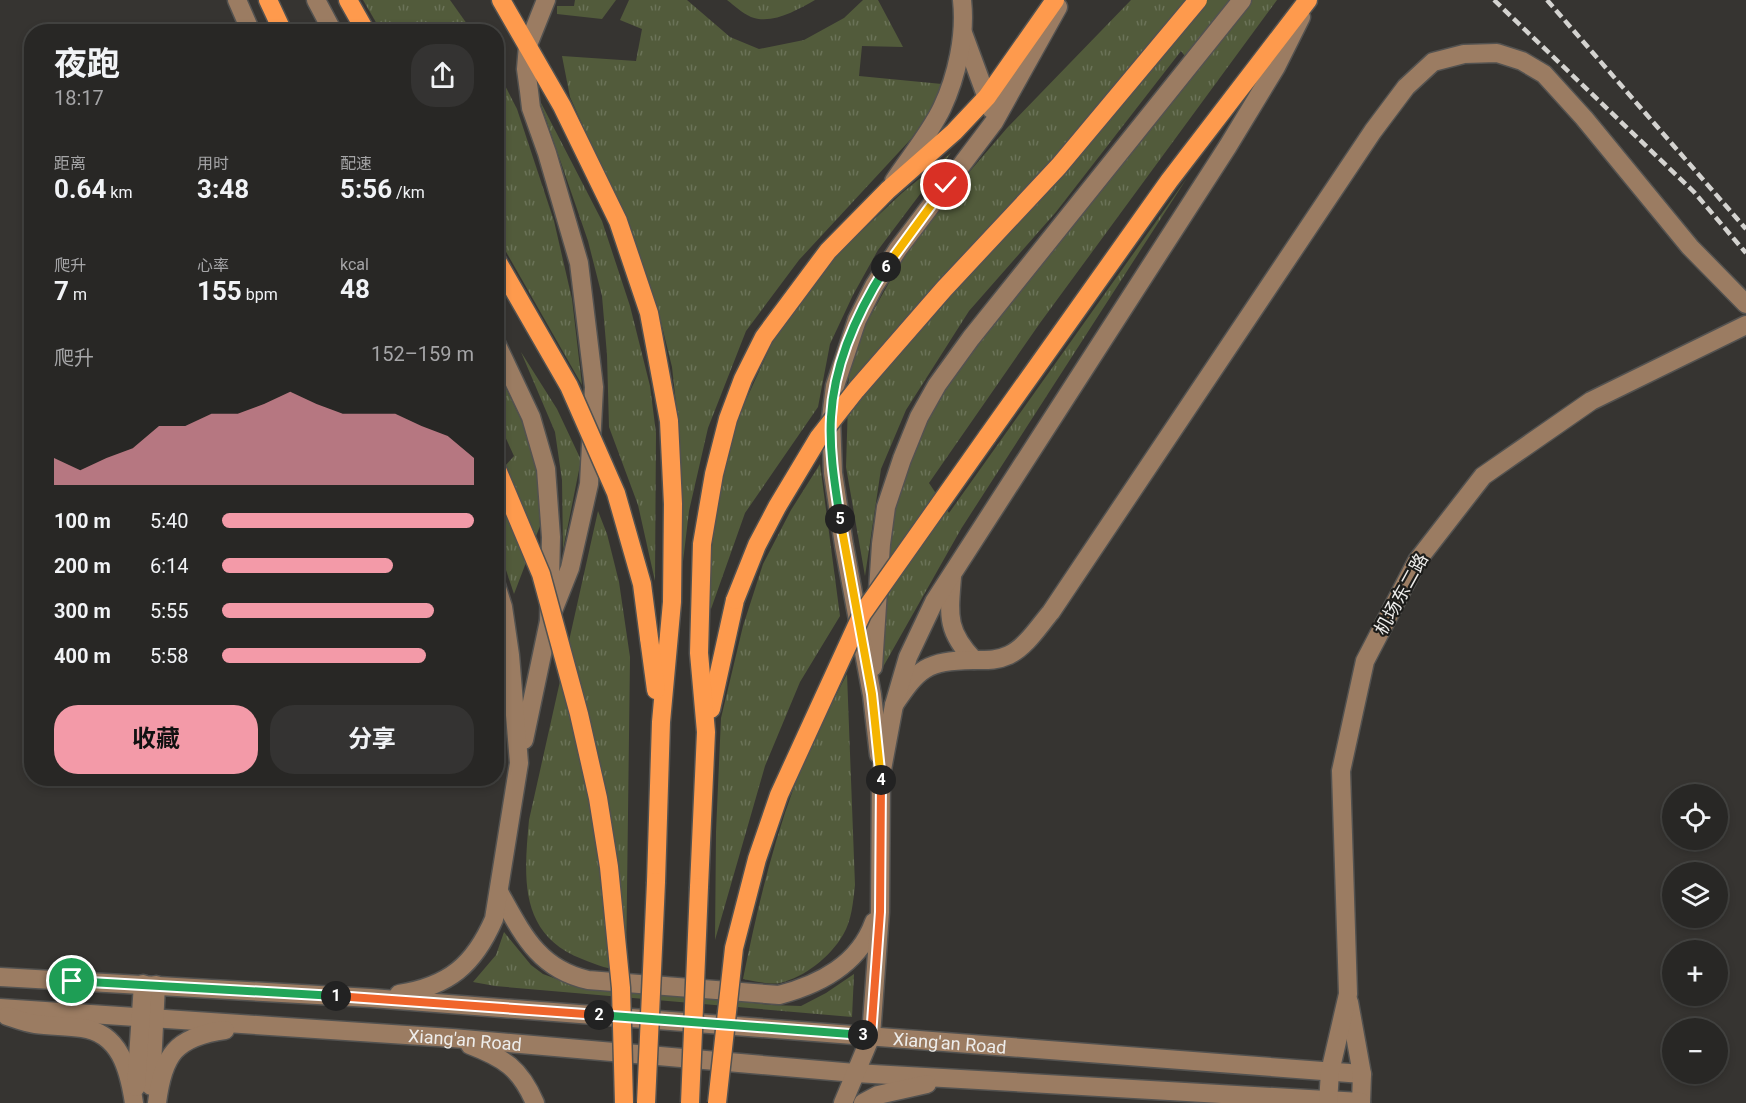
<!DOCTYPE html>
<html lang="zh">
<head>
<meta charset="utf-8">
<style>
	body { margin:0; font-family:Roboto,"Noto Sans SC",sans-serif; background:#343332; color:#f1f3f6; height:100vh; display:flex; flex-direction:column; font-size:22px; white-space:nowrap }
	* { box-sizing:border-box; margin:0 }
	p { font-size:20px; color:#a5a5a7 }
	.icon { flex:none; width:33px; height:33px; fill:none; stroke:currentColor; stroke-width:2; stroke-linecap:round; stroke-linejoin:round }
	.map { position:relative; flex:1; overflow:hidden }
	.side { position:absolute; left:24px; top:24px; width:480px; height:762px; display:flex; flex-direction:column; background:#282725; border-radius:24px; box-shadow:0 3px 9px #0003,0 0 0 2px #444442 }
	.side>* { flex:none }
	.fabs { position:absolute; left:1662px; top:784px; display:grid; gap:12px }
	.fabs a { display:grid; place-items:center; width:66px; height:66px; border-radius:50%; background:#282725; box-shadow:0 3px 9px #0003,0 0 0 2px #444442; font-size:30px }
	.pin { position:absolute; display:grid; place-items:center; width:51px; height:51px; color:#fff; margin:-26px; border:3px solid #fff; border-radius:50%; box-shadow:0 2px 6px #0007 }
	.km { position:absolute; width:30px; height:30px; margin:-15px; border-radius:50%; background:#222; color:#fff; font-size:16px; line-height:30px; text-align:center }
	.round { display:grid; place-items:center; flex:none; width:63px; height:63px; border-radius:24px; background:#343332 }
	.head { display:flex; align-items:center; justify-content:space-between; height:102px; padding:0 30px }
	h1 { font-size:33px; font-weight:700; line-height:45px }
	.figures { display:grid; grid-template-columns:repeat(3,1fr); gap:9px; height:102px; padding:6px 30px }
	.figures div { display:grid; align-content:center }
	.figures b { font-size:26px; font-weight:700 }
	.figures small { font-size:16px; font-weight:400 }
	.figures p { font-size:16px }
	.chart { height:168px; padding:12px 30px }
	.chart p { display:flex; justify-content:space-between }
	.chart svg { width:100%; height:108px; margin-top:6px; fill:#f39aa8; opacity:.7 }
	.button { display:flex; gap:12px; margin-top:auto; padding:12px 30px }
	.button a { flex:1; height:69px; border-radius:24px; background:#f39aa8; color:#111; font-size:24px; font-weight:700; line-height:69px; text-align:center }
	.button a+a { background:#343332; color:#f1f3f6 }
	ul { padding:0 30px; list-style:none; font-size:20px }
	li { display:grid; grid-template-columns:96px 72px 1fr; align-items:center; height:45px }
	li i { height:15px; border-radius:8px; background:#f39aa8 }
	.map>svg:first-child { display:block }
	.grass { fill:url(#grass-tufts) }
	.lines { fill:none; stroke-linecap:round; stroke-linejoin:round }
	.secondary-casing { stroke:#535250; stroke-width:21 }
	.highway-casing { stroke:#535250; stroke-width:21 }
	.secondary { stroke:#9b7c62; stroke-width:18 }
	.highway { stroke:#fe9a4d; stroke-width:18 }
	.rail { stroke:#d4d3d0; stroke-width:4.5; stroke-dasharray:9 4.5; stroke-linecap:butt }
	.highway-bridge-casing { stroke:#535250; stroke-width:21; stroke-linecap:butt }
	.highway-bridge { stroke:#fe9a4d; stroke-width:18 }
	.split-1-casing { stroke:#fff; stroke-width:12 }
	.split-2-casing { stroke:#fff; stroke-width:12 }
	.split-3-casing { stroke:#fff; stroke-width:12 }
	.split-4-casing { stroke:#fff; stroke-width:12 }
	.split-5-casing { stroke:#fff; stroke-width:12 }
	.split-6-casing { stroke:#fff; stroke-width:12 }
	.split-7-casing { stroke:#fff; stroke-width:12 }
	.split-1 { stroke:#22a559; stroke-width:8 }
	.split-2 { stroke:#f0652b; stroke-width:8 }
	.split-3 { stroke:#22a559; stroke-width:8 }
	.split-4 { stroke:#f0652b; stroke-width:8 }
	.split-5 { stroke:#f5b400; stroke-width:8 }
	.split-6 { stroke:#22a559; stroke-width:8 }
	.split-7 { stroke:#f5b400; stroke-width:8 }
	.labels { text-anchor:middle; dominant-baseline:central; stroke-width:4.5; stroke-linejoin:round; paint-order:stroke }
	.street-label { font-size:18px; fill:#eeedeb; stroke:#1c1c1a }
</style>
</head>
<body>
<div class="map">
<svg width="1746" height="1103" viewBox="0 0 1746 1103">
	<defs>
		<pattern id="grass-tufts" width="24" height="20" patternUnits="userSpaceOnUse" patternTransform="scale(1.5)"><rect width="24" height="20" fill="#525b3b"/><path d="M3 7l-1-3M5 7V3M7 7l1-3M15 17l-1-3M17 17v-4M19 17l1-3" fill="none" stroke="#6b7358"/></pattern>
	</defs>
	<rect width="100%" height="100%" fill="#363431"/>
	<!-- grass -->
	<g class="grass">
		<polygon points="363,0 450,0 472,31 381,31"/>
		<polygon points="575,0 616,0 602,19 557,14 557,6 574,6"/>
		<polygon points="629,0 687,0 730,37 759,49 804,40 844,18 863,0 878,0 903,47 862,46 859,76 942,84 931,110 911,139 799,260 746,331 708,428 689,511 679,595 679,431 672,367 658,310 636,245 570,97 562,56 636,61 642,29 620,20"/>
		<path d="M727 0H815C797 10 772 25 751 17 742 13 735 6 727 0Z"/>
		<polygon points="1131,0 1277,0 1040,323 929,483 949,513 1187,178 961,529 883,667 886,544 896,493 925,417 952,376 1196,71 1181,51 1056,212 969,311 906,410 881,469 865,576 846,467 849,371 867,322 891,279 928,220 1007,128"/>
		<polygon points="496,68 517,109 554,221 572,299 582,385 497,236"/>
		<polygon points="539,99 602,221 630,306 650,386 656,433 655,581 638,505 609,427 607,355 602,296 588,241"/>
		<polygon points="951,153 878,250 853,295 830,344 818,407 745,513 711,609 707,602 717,492 730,435 772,343 797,304 833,258 902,193"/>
		<polygon points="521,352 557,409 581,460 563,550 562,480 555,432"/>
		<polygon points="496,367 525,428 537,472 540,526 514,594 497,543 497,475 514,456 497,419"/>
		<polygon points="820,464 840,616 800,682 765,766 715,940 716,832 721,718 743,626 763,564 791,510"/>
		<path d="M598 511 607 534 619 582 630 657 626 971C610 970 597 965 582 959 518 934 524 876 529 820Z"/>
		<path d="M847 674 855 885C853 902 852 920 843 935 830 957 805 977 780 983 770 985 754 981 743 979 756 914 771 850 794 787 808 748 828 711 847 674Z"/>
		<polygon points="504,932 531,965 543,974 562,981 771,1005 801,1006 826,993 854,974 852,1017 495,986 473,982 496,955"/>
	</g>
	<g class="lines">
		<defs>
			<g id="secondary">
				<polyline points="237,0 251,32"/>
				<polyline points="316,0 333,32"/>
				<polyline points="546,0 528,45 526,69 529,91 531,108 547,153 579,263 594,387 589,484 570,568 549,621"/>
				<polyline points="963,33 991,109"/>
				<path d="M894 181C910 157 930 133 942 108 957 76 966 35 962 0"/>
				<polyline points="496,343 531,417 546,469 551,537 549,621 524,740"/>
				<path d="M952 577C949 615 946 631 974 660"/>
				<polyline points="873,667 881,544 886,507 902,459 919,417 937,385 971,338 1242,0"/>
				<path d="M894 705C919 668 926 661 973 660 986 660 996 661 1009 655 1026 647 1039 626 1051 612L1373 131 1406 87 1433 62 1464 54 1497 53 1522 61 1544 74 1584 118 1690 247 1746 304"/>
				<polyline points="879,755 872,695 844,545 833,473 831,418 835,386 857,320 874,286 898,249 994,122 1058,7"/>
				<path d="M499 892C522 933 538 969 588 980L779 995C821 984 859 964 874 922"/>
				<path id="s1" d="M0 977 371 998 1362 1074"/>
				<path d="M399 994C449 986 474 965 494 919L519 763 510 655 503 607 496 585"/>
				<polyline points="1349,1002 1362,1074 1361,1103"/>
				<path id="s2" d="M0 1008 452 1038 855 1073 1361 1102"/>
				<path d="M7 1016C16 1019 26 1023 35 1024 50 1026 66 1026 82 1028 120 1033 129 1070 134 1103"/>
				<path d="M470 1045C504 1058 520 1068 535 1103"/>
				<polyline points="151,1086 156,985"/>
				<polyline points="136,1087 143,984"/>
				<path d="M157 1103C163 1055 175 1037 225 1030"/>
				<polyline points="843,1103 871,1036 880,912 881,775 894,705 908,657 934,602 1228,146 1276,67 1301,17"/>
				<polyline points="863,1103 878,1095 927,1084"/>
				<polyline points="1328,1103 1330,1072 1348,994 1341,771 1365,661 1417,561 1483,476 1591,401 1746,325"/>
			</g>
			<g id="highway">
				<polyline points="268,0 283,32"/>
				<polyline points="348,0 366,32"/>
				<polyline points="501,0 562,106 618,221 649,313 669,421 673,504 672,602 661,722 656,882"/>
				<polyline points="987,437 1169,181 1308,0"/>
				<polyline points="649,638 656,690"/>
				<polyline points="711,709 735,600"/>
				<polyline points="699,887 706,732 699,653 702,544 714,474 728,419 743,379 764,337 828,251 888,190 954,132 987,97 1055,0"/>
			</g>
		</defs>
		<!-- secondary casing -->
		<use href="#secondary" class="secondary-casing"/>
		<!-- highway casing -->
		<use href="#highway" class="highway-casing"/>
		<!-- secondary -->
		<use href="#secondary" class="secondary"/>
		<!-- highway -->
		<use href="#highway" class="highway"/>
		<!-- rail -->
		<g class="rail">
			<polyline points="1494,0 1694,192 1746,253"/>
			<polyline points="1547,0 1746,229"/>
		</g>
		<defs>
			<g id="highway-bridge">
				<polyline points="496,259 569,386 616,493 642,584 649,638"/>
				<polyline points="496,467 541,574 579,714 598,798 609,867 621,988 624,1103"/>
				<polyline points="735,600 757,545 777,507 819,437 856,390 944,289 1059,166 1198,0"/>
				<polyline points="646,1103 656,882"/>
				<polyline points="690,1103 699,887"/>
				<polyline points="717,1103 734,948 757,859 779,795 862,614 987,437"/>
			</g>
		</defs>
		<!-- highway-bridge casing -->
		<use href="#highway-bridge" class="highway-bridge-casing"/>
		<!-- highway-bridge -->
		<use href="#highway-bridge" class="highway-bridge"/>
	</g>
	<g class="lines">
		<defs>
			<polyline id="split-1" points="72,981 336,996"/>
			<polyline id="split-2" points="336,996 599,1015"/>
			<polyline id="split-3" points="599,1015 863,1035"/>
			<polyline id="split-4" points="863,1035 871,1036 880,912 881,780"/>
			<polyline id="split-5" points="840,519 872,694 881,780"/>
			<path id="split-6" d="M840 519C835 486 829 451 831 417 834 364 858 311 886 267"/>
			<polyline id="split-7" points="886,267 946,185"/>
		</defs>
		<!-- split-1 casing -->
		<use href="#split-1" class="split-1-casing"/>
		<!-- split-2 casing -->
		<use href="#split-2" class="split-2-casing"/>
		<!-- split-3 casing -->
		<use href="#split-3" class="split-3-casing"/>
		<!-- split-4 casing -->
		<use href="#split-4" class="split-4-casing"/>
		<!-- split-5 casing -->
		<use href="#split-5" class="split-5-casing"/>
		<!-- split-6 casing -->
		<use href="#split-6" class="split-6-casing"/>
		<!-- split-7 casing -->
		<use href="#split-7" class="split-7-casing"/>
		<!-- split-1 -->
		<use href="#split-1" class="split-1"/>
		<!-- split-2 -->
		<use href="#split-2" class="split-2"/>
		<!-- split-3 -->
		<use href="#split-3" class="split-3"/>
		<!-- split-4 -->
		<use href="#split-4" class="split-4"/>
		<!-- split-5 -->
		<use href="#split-5" class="split-5"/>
		<!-- split-6 -->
		<use href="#split-6" class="split-6"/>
		<!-- split-7 -->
		<use href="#split-7" class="split-7"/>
	</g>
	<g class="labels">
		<!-- street labels -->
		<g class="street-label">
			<text transform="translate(1401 594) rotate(-61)">机场东二路</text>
			<text stroke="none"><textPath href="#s2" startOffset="466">Xiang'an Road</textPath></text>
			<text stroke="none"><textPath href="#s1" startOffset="952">Xiang'an Road</textPath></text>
		</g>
	</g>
</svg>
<div class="fabs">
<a><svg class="icon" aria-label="locate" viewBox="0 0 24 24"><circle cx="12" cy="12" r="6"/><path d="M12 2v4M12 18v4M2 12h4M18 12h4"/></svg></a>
<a><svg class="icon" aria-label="layers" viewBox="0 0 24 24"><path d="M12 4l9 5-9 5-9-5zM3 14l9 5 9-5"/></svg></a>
<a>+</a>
<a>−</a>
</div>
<div class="pin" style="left:72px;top:981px;background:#1e9e55"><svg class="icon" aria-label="arrive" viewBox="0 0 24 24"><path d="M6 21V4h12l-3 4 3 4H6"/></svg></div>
<div class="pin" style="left:946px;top:185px;background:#d93025"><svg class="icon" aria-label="check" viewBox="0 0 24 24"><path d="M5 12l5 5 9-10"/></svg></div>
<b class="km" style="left:336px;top:996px">1</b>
<b class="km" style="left:599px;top:1015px">2</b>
<b class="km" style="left:863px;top:1035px">3</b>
<b class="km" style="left:881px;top:780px">4</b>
<b class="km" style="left:840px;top:519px">5</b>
<b class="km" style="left:886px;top:267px">6</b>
<section class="side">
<div class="head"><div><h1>夜跑</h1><p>18:17</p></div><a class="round"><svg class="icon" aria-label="share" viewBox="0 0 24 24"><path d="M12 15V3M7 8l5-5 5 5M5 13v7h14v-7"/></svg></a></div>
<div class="figures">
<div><p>距离</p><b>0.64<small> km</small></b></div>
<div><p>用时</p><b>3:48</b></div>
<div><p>配速</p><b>5:56<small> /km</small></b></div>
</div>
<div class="figures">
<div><p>爬升</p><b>7<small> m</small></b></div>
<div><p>心率</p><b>155<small> bpm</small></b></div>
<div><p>kcal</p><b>48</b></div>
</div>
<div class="chart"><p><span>爬升</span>152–159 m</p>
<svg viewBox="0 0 160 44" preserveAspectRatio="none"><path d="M0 44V33L10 38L20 33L30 29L40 20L50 20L60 15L70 15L80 11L90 6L100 11L110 15L120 15L130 15L140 20L150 24L160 33V44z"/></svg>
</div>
<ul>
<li><b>100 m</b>5:40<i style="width:100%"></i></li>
<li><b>200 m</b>6:14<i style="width:68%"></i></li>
<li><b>300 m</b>5:55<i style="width:84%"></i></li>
<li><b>400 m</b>5:58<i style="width:81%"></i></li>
</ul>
<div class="button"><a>收藏</a><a>分享</a></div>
</section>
</div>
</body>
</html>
